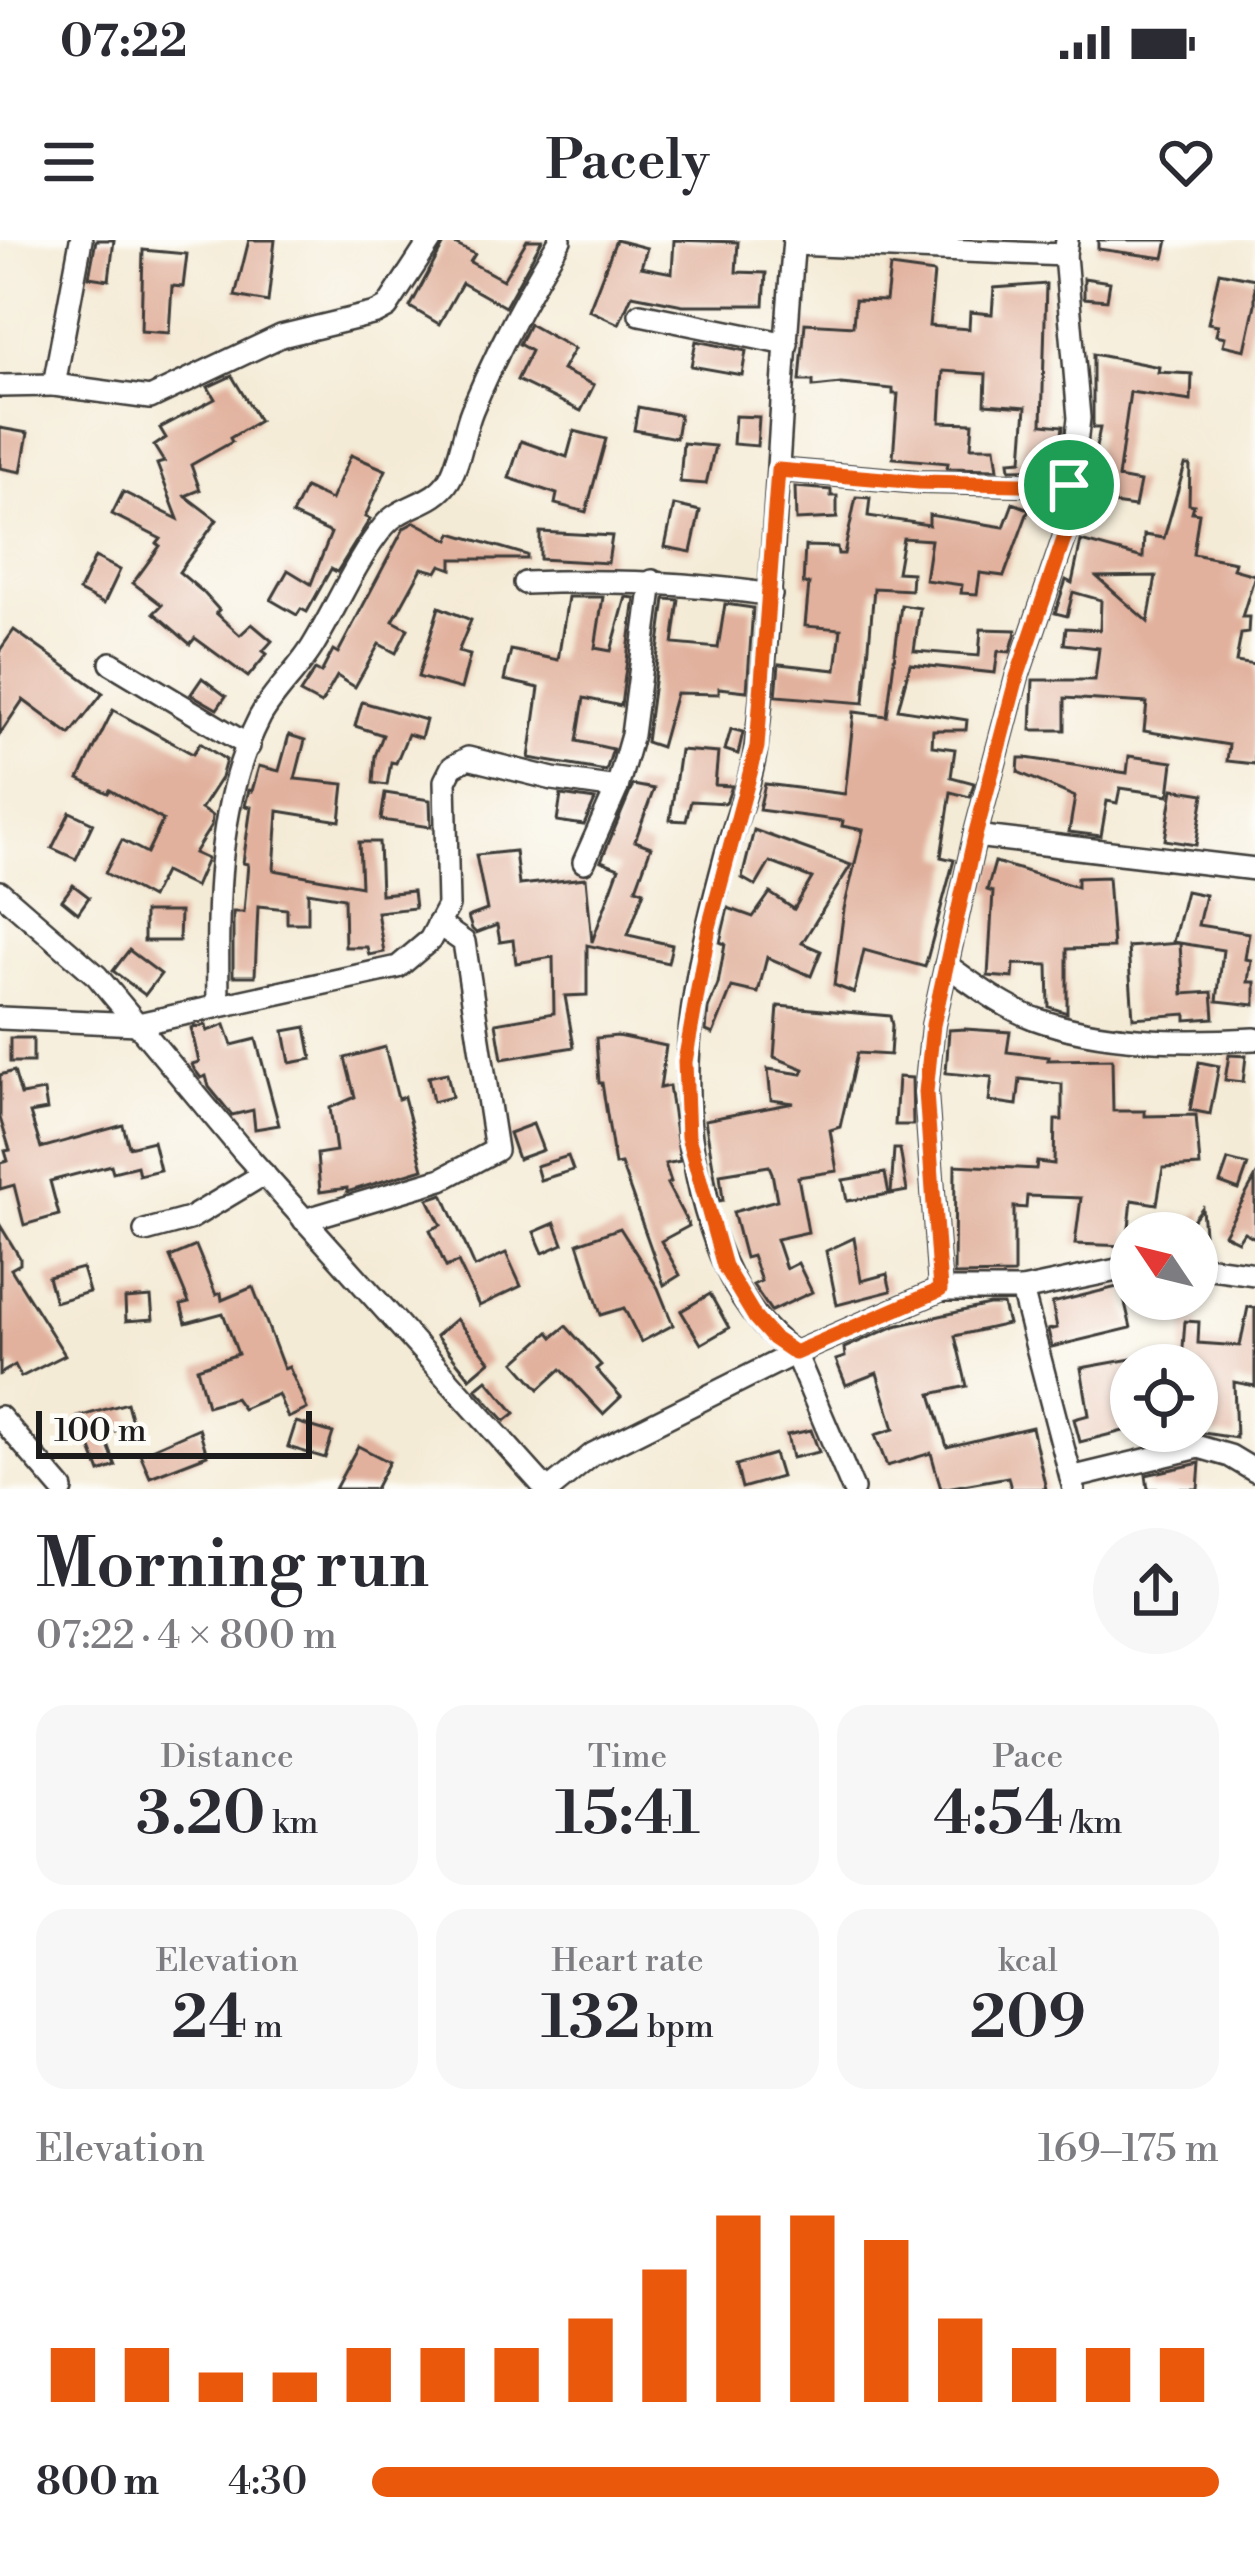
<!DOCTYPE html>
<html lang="en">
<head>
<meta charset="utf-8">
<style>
	body { margin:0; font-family:"Libre Bodoni",serif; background:#f7f7f7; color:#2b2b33; height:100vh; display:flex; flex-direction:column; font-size:45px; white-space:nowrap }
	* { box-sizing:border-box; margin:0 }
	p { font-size:39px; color:#7c7c81 }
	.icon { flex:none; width:66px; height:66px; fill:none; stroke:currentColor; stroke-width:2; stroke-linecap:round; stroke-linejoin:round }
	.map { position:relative; height:1249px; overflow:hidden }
	.panel { display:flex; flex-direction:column; background:#fff; flex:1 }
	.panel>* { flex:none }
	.needle { width:78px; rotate:305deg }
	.buttons { position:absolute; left:1110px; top:972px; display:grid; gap:24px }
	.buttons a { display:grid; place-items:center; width:108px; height:108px; border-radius:50%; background:#fff; box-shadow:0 3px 9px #0004; font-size:60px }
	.scale { position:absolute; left:36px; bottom:30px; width:276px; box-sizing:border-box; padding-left:12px; border:6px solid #1c1c1c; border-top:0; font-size:33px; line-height:42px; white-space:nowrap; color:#1c1c1c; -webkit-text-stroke:9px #fdfcf7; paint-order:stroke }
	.pin { position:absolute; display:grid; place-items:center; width:102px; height:102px; color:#fff; margin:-51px; border:6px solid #fff; border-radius:50%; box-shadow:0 3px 12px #0007 }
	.round { display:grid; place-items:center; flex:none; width:126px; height:126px; border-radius:63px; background:#f7f7f7 }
	.headline { display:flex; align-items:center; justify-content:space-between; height:204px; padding:0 36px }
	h1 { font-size:66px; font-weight:600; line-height:90px }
	.figures { display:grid; grid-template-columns:repeat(3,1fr); gap:18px; height:204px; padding:12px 36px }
	.figures div { display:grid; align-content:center; border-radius:30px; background:#f7f7f7; text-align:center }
	.figures b { font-size:60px; font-weight:600 }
	.figures small { font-size:33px; font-weight:400 }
	.figures p { font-size:33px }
	.chart { height:336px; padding:24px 36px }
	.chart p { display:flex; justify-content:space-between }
	.chart svg { width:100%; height:216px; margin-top:12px; stroke:#ea580c; stroke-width:6 }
	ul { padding:0 36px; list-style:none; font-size:39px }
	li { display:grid; grid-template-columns:192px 144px 1fr; align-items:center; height:90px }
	li i { height:30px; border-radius:15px; background:#ea580c }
	.status { display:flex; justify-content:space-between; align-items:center; height:84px; padding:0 60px; background:#fff; direction:ltr }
	.status svg { height:33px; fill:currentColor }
	header { display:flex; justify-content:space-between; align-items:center; height:156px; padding:0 36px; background:#fff; font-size:54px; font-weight:600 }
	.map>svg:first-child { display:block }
	.building { fill:#e1b19d; fill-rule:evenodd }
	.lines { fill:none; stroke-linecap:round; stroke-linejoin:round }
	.minor-casing { stroke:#3c3b38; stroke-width:26 }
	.minor { stroke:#fff; stroke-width:21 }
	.route-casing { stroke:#fff; stroke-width:24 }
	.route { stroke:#ea580c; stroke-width:15 }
</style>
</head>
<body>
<div class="status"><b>07:22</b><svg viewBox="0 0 49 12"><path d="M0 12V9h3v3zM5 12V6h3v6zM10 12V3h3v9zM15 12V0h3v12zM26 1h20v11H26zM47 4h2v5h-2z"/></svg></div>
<header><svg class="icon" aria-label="menu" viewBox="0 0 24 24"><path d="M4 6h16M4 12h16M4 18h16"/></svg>Pacely<svg class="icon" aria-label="heart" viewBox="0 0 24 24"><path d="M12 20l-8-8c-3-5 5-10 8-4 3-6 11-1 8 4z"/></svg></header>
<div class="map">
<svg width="1255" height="1249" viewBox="0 0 1255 1249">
	<rect width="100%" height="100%" fill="#fdfcf7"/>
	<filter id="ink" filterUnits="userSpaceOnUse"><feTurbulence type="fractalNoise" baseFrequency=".00833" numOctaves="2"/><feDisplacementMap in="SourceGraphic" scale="24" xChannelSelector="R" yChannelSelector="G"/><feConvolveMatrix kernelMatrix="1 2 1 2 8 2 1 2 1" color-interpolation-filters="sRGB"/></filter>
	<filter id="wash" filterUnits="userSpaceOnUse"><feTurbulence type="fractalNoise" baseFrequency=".004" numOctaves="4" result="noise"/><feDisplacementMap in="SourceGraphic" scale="48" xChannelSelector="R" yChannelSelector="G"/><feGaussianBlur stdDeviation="2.7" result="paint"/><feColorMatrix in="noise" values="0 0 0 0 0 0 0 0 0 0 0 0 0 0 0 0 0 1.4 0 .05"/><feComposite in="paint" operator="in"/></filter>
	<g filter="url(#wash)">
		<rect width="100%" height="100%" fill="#f4ebd6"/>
		<g id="blocks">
			<!-- building -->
			<g class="building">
				<polygon points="96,0 114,0 109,40 89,37"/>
				<polygon points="249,0 275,0 268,62 235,56"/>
				<polygon points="446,0 475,14 470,22 503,40 527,0 542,0 505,67 462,43 439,84 410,67"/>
				<polygon points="616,0 647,8 641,27 672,33 674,0 738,2 736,32 766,33 764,65 683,65 632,55 619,84 589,70"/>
				<polygon points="1098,0 1168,0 1164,18 1098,9"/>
				<polygon points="143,10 187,14 183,47 172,46 169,93 141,91"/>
				<polygon points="890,27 934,33 929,86 969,89 970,72 992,74 994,48 1046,44 1042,184 1063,186 1058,228 1010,229 1009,221 1022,220 1026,167 985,164 986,134 943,131 940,182 973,183 971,207 995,207 998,229 947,228 948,223 893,218 898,154 893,154 893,149 841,144 813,147 813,141 800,141 805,83 853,86 855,60 886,61"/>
				<polygon points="1219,32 1255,39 1255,64 1245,110 1223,105 1225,97 1216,95 1218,85 1208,83"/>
				<polygon points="1084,38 1110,42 1107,60 1084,58"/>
				<polygon points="529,84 574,109 562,130 594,145 581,171 517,140 531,111 519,104"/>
				<polygon points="696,101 746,111 742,135 691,126"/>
				<polygon points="1093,114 1159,127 1158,132 1192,134 1191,161 1130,152 1118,238 1140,242 1135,267 1085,260 1100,188 1093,188"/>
				<polygon points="232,136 259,181 230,198 232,202 191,225 200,250 185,256 217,280 179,332 203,352 219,370 216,373 240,395 252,384 272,401 263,411 267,414 248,437 195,398 190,404 154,373 162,365 133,343 160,306 157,304 161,299 112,274 123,252 178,279 157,224 164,222 154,206 166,198 160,188 215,159 208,147"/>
				<polygon points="638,167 680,175 676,198 634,190"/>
				<polygon points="735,176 759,177 757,206 733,204"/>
				<polygon points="0,188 28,193 21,232 0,228"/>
				<polygon points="574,191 606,199 586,272 555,264 557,254 509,238 521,201 567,217"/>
				<polygon points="683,203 715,206 706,244 680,242"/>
				<polygon points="351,215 386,230 365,277 370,279 337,332 331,329 307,372 301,369 297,375 271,360 288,330 311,344 331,293 292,275 305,248 331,260"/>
				<path d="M1185 225H1190L1189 264 1194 265 1192 272 1199 273 1193 314 1235 322 1233 329 1255 335 1242 377H1249L1248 393 1241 394 1236 422 1255 425V524L1227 521 1229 505 1144 491 1147 463 1065 458V490H1031L1033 440H1095L1099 408 1064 404 1066 388 1100 390 1101 360 1073 352 1067 376 1055 373 1066 340 1072 343 1081 301 1143 318 1144 295 1164 298ZM1156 336 1148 382 1097 337Z"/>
				<polygon points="795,247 831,250 831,256 837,256 837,278 796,280"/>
				<polygon points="856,257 870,258 868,276 929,285 929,275 1004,287 1013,263 1029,269 1004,336 980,333 977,354 961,353 962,345 925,340 931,300 903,298 897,332 912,333 911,350 874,348 864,463 776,456 779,424 836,430 841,389 805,386 809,344 803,344 805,306 837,307 838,314 844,314"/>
				<polygon points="674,265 700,271 691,312 665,307"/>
				<polygon points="415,282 449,300 452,293 527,315 527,319 452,319 452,329 441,325 437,332 422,328 393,381 408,389 396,413 379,404 355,447 337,436 321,464 300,453 315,430 321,433 333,410 338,413 404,288"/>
				<polygon points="540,292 612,296 608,323 540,319"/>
				<polygon points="95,317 120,330 104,364 79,351"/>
				<polygon points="568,357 603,357 595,408 611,411 626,357 635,358 621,466 584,458 577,501 613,509 606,531 529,518 539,448 504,440 511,410 558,420"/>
				<polygon points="665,359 679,360 673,404 718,408 725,364 753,368 747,451 719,448 719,454 676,453 661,507 646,502"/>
				<polygon points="901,365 920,368 914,411 979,416 981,389 1016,390 1015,396 1010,412 998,411 995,433 910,424 898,469 967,480 966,490 933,490 932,506 955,509 951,537 974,543 970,557 951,552 941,617 954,620 925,727 864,710 854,753 834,745 844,669 863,590 842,586 843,581 759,570 765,544 845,554 854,472 887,476"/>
				<polygon points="439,367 471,380 458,412 470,415 461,449 418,437"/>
				<polygon points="14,390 103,453 70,495 23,460 0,494 0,410"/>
				<polygon points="202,438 226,456 217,469 191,454"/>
				<polygon points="362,462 426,480 421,498 408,494 396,523 391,522 387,545 373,543 375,516 383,495 355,486"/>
				<polygon points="113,470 193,514 200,503 226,520 221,538 201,569 212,576 211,586 194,613 207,619 195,647 164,632 151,658 105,633 122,600 147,613 163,580 110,550 108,553 79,539"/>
				<polygon points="731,489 743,492 738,514 725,510"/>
				<polygon points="289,495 305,500 295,539 344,544 340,581 278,571 274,630 361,646 359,602 379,602 381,654 413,651 415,668 377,672 384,712 369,715 367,707 345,707 344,658 308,652 308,683 287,683 287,669 258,666 255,736 233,736 233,672 244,672 248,624 243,623 251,567 245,566 249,550 252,551 259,526 279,531"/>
				<polygon points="680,510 718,513 715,545 732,546 726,563 691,561 686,581 670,580"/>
				<polygon points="1129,516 1173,522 1169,555 1120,548 1117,563 1107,561 1101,596 1069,592 1075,557 1018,532 1019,518 1026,518 1127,533"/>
				<polygon points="633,545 654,549 635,601 651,607 636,648 644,651 628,695 672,705 668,723 587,705 587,755 565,756 574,807 502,819 496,783 554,773 553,717 516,723 513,700 500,702 497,685 476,693 472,689 468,677 487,670 476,615 515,611 519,645 586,638 592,702 619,628 601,621"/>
				<polygon points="1173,549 1204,554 1196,605 1165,600"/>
				<polygon points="385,553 430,560 431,587 381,580"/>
				<polygon points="561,555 595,560 584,585 557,581"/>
				<polygon points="70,572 93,583 76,619 52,608"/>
				<polygon points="754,590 851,625 802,703 821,711 811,736 767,717 758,753 732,747 713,794 706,791 708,769 718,744 725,704 720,702 728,668 753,677 770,653 794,669 812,638 770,622 756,646 742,638"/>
				<polygon points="995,622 1077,647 1077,638 1108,637 1113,708 1067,709 1067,773 1049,767 1048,725 1014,724 1013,738 988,736 993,652 987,650"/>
				<polygon points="73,645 89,657 78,673 62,660"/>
				<polygon points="1186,651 1205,655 1198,685 1249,693 1245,719 1251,720 1248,742 1255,742 1255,765 1217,761 1223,710 1180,703 1183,754 1212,752 1214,778 1186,780 1186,774 1133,778 1128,707 1179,703 1173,702"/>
				<polygon points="144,672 180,672 179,701 144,701"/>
				<polygon points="129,710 161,734 145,755 113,731"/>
				<polygon points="778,766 890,776 892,785 890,815 857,813 840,887 830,890 837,931 798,937 808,992 776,999 786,1029 798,1023 812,1052 771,1071 753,1045 761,1041 752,1016 745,1018 733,972 777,960 772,933 769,926 720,934 723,960 719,961 705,880 794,863 771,860 768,829 802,834 804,829 774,817"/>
				<polygon points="206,785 207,791 225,785 232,805 256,799 279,885 255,889 253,870 232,875 209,847 206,836 201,838 194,829 192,824 199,822 191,788"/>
				<polygon points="306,787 312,819 290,823 284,791"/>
				<polygon points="965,789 1010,792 1007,812 1049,817 1048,820 1112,819 1113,871 1145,871 1145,876 1196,875 1200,926 1163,928 1157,964 1132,960 1127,1006 1075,1004 1081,958 1027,956 1026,968 1014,967 1014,1034 954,1035 955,925 1036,929 1037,922 1054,924 1055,880 1062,880 1062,844 1020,839 1017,865 989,861 992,837 946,833 949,790"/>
				<polygon points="617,796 666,806 660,848 669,846 680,921 665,924 671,942 667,944 689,986 661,1001 680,1035 664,1045 621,924 615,925 602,843 599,843 596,798"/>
				<rect x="10" y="798" width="23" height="24"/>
				<polygon points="385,807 398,859 404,857 423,929 347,952 347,948 320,952 317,914 336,911 330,868 355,857 345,818"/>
				<polygon points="1229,815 1246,816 1243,842 1225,840"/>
				<polygon points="1199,822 1219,826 1210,874 1190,870"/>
				<polygon points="14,831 21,855 44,851 47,870 30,873 41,908 123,885 129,907 153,901 160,930 139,935 137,926 113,932 111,925 50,941 59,975 24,985 14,945 0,949 0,923 8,921 5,911 10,910 0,878 0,835"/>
				<polygon points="447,833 452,857 433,862 428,837"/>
				<polygon points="898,837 912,838 913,885 895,885"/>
				<polygon points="533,884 543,910 518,919 509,893"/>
				<polygon points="894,909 900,909 907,951 891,954"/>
				<polygon points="568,916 573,930 540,940 536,926"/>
				<polygon points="1228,920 1248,925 1239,950 1220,943"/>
				<polygon points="885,933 889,954 847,961 843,940"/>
				<polygon points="1255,938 1255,998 1244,992 1238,1001 1224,994"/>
				<polygon points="443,954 475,1027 506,1013 521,1046 479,1066 458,1022 446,1027 430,990 441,985 428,959"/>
				<polygon points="1202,968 1204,993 1183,993"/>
				<polygon points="555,983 563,1004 543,1013 534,992"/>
				<polygon points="0,985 20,1018 20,1024 11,1029 65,1115 21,1137 15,1125 0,1134"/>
				<polygon points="620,988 658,1048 673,1085 641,1102 624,1068 601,1075 578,1003"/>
				<polygon points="854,998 861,1041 887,1034 891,1051 837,1065 826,1011"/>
				<polygon points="196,1006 216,1055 221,1053 222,1060 253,1047 284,1129 289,1127 307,1169 288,1178 278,1154 243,1169 235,1158 207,1166 197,1128 238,1114 223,1073 186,1083 181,1065 189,1063 170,1017"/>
				<polygon points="82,1028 89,1052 55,1062 48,1037"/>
				<polygon points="1121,1046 1131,1088 1052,1107 1048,1090 1057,1088 1052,1063"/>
				<polygon points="710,1054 729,1088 701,1104 681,1071"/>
				<polygon points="151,1057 153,1079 126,1081 125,1059"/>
				<polygon points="989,1065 1003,1065 1008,1084 955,1096 967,1146 931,1154 947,1207 1032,1187 1046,1249 1011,1249 1008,1237 941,1249 931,1213 887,1226 875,1195 894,1189 877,1133 846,1145 836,1120 845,1117 844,1108 895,1086"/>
				<polygon points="1248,1067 1255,1068 1255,1146 1234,1142 1236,1198 1197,1192 1161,1201 1161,1195 1197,1191 1197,1122 1182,1121 1185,1081 1199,1082 1198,1103 1240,1106"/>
				<polygon points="456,1079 490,1121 470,1138 436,1096"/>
				<polygon points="566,1086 601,1125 596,1129 621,1157 603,1174 561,1129 539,1149 515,1122 549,1092 553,1097"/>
				<polygon points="1131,1119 1131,1189 1080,1202 1074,1179 1089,1175 1081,1128"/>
				<polygon points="487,1140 515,1173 505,1181 476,1149"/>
				<polygon points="127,1163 133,1186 104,1194 116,1226 100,1232 87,1198 83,1199 78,1177"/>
				<polygon points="296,1182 333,1193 325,1218 288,1207"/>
				<polygon points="199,1188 207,1215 150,1237 140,1214"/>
				<polygon points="811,1190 819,1212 792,1218 787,1195"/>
				<polygon points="358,1206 389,1222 375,1249 335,1249"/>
				<polygon points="774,1214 781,1237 742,1248 736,1225"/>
				<polygon points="1200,1223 1198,1249 1148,1249 1146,1235"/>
			</g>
		</g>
	</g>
	<g filter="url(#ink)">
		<use href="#blocks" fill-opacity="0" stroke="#3c3b38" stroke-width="3"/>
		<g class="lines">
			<defs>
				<g id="minor">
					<path d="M794 0C779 166 775 333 757 499 753 541 734 581 724 622 690 748 669 861 711 988 727 1037 751 1083 795 1113L940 1050H1022L1131 1027"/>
					<polyline points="794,4 1065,15"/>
					<polyline points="640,74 787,104"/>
					<polyline points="54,145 150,158 281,96 376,73 387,67 431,0"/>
					<polyline points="0,146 54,145 81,0"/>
					<polyline points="778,230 919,242 1069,245"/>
					<path d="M525 343C608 340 688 342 771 355"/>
					<polyline points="111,423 249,506"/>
					<polyline points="975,596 1255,629"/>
					<polyline points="584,622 617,548 632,495 652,341"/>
					<polyline points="0,652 97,736 242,910 546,1249"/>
					<path d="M946 725C974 744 1001 766 1033 778 1102 803 1183 803 1255 799"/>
					<path d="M218 764C217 669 215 564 260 477 275 450 299 430 314 404 337 366 356 320 384 286 402 264 434 265 449 240 461 220 463 192 472 170 497 111 526 55 560 0"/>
					<polyline points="0,778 138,784 398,727 430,700 448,666 445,541 452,527 468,518 553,539 617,548"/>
					<polyline points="304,980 442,939 496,910 464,702 438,684"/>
					<polyline points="145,991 189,979 264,934"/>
					<polyline points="1197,1026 1255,1034"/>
					<polyline points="940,1050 926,852 933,785 975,596 1017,437 1066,293 1079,178 1065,15 1067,0"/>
					<polyline points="1022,1050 1074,1249"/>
					<polyline points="0,1177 62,1249"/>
					<polyline points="1071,1238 1199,1207 1230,1216 1255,1231"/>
					<polyline points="550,1249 593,1214 795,1113 853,1249"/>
				</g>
			</defs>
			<!-- minor casing -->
			<use href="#minor" class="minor-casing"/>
			<!-- minor -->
			<use href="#minor" class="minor"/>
		</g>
	</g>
	<g class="lines" filter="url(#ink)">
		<defs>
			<polygon id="route" points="778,230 919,242 1069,245 1066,293 1017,437 975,596 933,785 926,852 940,1050 795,1113 773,1098 756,1079 724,1026 688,897 685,822 709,687 757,507"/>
		</defs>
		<!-- route casing -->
		<use href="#route" class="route-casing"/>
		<!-- route -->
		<use href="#route" class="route"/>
	</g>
</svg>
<div class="buttons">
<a><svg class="needle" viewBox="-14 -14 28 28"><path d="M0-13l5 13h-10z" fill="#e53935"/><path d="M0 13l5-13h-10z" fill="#7c7c81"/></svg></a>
<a><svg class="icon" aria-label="locate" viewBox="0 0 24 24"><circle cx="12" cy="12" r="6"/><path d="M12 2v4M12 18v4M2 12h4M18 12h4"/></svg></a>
</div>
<div class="scale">100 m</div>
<div class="pin" style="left:1069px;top:245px;background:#1e9e55"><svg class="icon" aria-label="arrive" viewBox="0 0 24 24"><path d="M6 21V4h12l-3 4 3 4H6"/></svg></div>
</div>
<section class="panel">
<div class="headline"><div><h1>Morning run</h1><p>07:22 · 4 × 800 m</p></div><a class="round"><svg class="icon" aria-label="share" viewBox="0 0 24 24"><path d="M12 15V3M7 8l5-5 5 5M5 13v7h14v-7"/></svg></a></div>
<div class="figures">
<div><p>Distance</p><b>3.20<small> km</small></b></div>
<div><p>Time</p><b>15:41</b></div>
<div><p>Pace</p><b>4:54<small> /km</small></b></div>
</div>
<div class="figures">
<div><p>Elevation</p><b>24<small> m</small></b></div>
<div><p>Heart rate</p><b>132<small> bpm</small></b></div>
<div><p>kcal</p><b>209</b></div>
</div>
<div class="chart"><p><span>Elevation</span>169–175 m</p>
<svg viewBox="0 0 160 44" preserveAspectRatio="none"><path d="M5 44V33M15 44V33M25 44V38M35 44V38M45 44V33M55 44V33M65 44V33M75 44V27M85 44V17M95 44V6M105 44V6M115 44V11M125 44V27M135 44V33M145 44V33M155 44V33"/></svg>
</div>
<ul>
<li><b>800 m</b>4:30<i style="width:100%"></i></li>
</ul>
</section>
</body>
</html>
